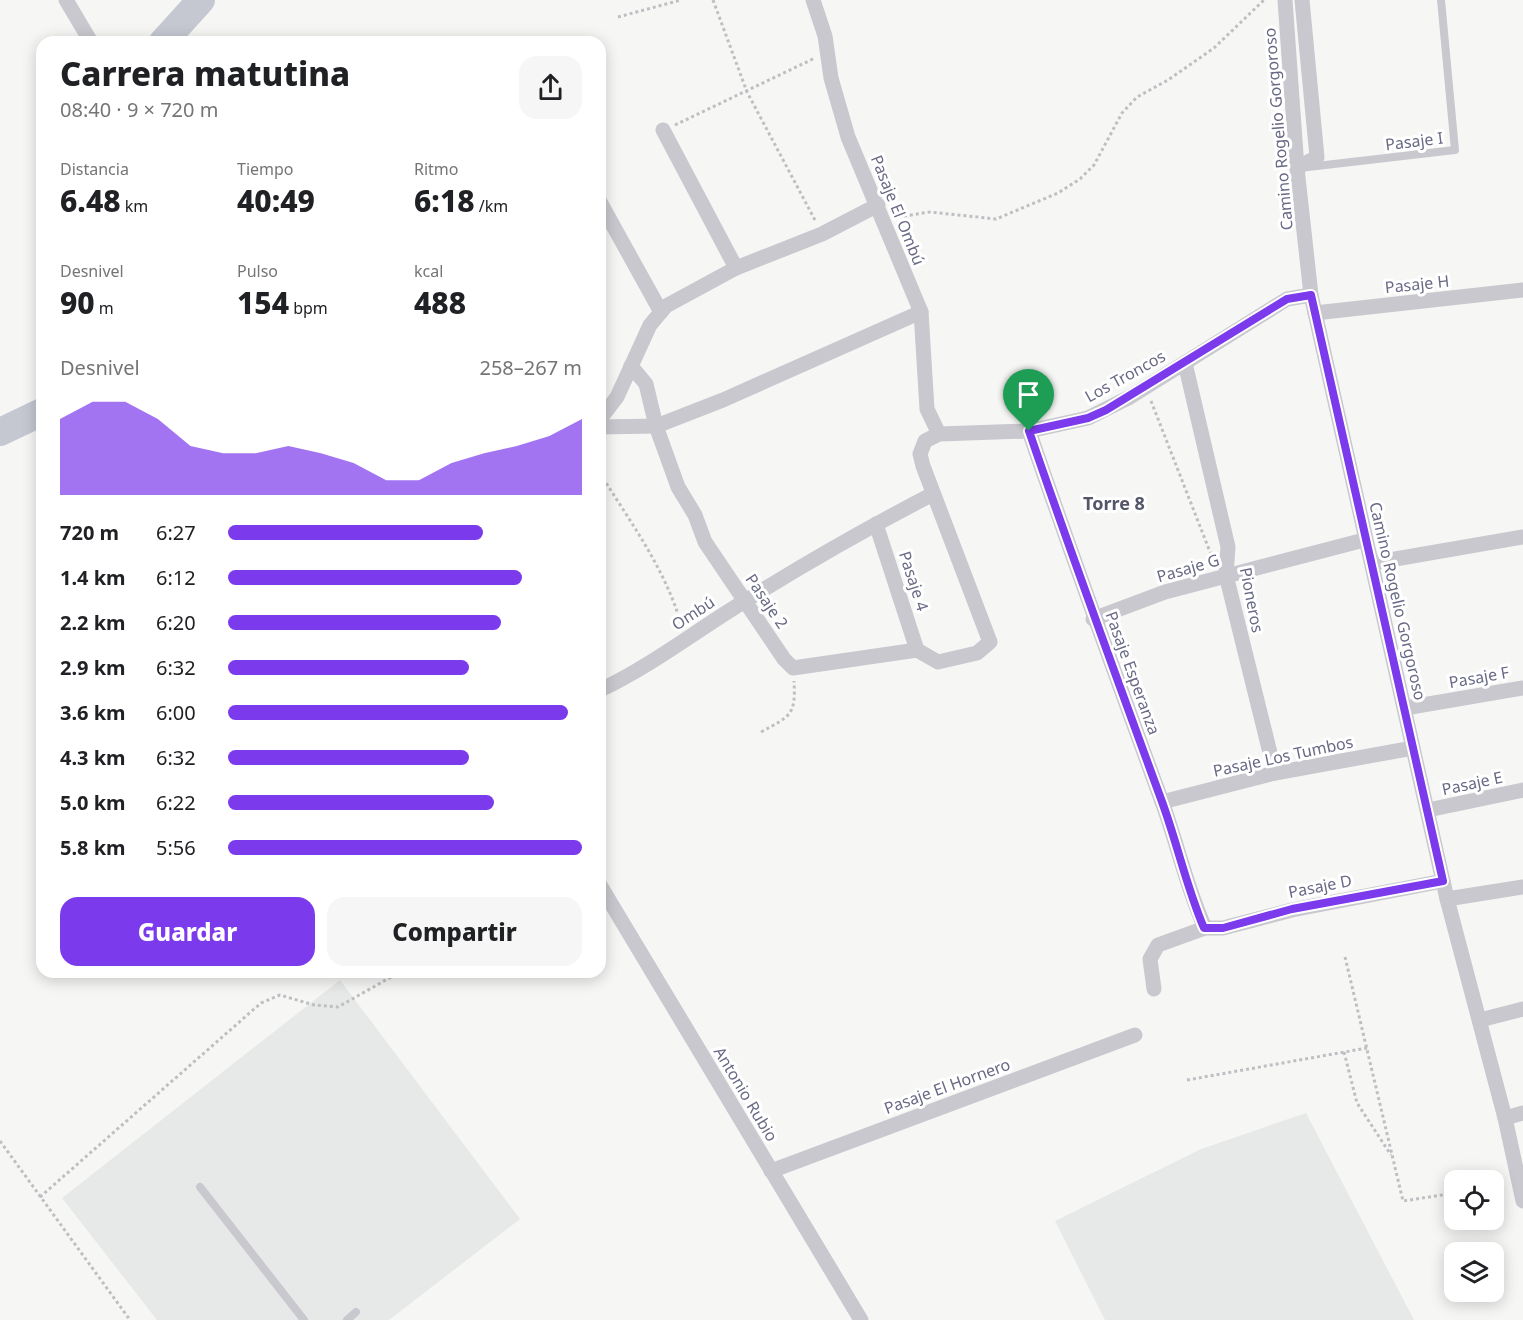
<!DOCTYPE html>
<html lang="es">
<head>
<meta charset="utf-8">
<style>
	body { margin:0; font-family:"Noto Sans",sans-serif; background:#f6f6f6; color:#202124; height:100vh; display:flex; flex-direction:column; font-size:22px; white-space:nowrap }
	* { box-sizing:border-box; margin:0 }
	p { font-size:20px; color:#757577 }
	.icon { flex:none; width:33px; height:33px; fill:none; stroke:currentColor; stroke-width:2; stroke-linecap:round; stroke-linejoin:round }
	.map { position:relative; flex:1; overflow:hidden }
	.side { position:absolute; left:36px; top:36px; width:570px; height:942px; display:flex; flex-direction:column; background:#fff; border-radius:18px; box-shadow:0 3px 15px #0003 }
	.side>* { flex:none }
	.fabs { position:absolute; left:1444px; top:1170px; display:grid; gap:12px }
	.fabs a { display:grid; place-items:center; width:60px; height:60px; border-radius:12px; background:#fff; box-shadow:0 3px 15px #0003; font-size:30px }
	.pin { position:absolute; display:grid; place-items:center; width:51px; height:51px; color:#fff; margin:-62px -26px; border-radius:50% 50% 50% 0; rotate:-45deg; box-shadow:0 0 6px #0007 }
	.pin .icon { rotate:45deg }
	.round { display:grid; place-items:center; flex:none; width:63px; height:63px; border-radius:18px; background:#f6f6f6 }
	.headline { display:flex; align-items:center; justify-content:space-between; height:102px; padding:0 24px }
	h1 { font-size:33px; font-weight:800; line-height:45px }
	.figures { display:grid; grid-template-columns:repeat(3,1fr); gap:9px; height:102px; padding:6px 24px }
	.figures div { display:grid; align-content:center }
	.figures b { font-size:30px; font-weight:800 }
	.figures small { font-size:16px; font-weight:400 }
	.figures p { font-size:16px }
	.chart { height:168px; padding:12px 24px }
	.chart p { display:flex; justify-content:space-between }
	.chart svg { width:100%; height:108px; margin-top:6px; fill:#7c3aed; opacity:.7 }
	.primary-button { display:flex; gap:12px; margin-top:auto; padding:12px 24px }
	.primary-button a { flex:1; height:69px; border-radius:18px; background:#7c3aed; color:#fff; font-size:24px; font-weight:800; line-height:69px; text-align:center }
	.primary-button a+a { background:#f6f6f6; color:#202124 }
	ul { padding:0 24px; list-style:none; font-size:20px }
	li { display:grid; grid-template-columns:96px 72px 1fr; align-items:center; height:45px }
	li i { height:15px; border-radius:8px; background:#7c3aed }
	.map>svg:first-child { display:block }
	.built { fill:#e7e8e8 }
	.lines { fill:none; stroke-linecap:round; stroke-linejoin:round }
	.river { stroke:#c5c7d1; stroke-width:28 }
	.path { stroke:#bfbfc3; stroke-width:3; stroke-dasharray:3 3; stroke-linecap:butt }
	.lane { stroke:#c8c8ce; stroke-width:8 }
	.street { stroke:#c8c8ce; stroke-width:15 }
	.route-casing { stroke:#fff; stroke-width:12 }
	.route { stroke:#7c3aed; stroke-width:8 }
	.labels { text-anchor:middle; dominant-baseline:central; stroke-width:6; stroke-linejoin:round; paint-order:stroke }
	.street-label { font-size:16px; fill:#686984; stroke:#fff }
	.neighbourhood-label { font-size:18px; font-weight:bold; fill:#555669; stroke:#fff }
</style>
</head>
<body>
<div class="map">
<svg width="1523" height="1320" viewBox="0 0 1523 1320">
	<rect width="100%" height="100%" fill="#f6f7f5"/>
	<!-- built -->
	<g class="built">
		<polygon points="340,980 520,1219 389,1320 157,1320 62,1198"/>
		<polygon points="1306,1113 1414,1320 1105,1320 1055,1221 1201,1149"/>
	</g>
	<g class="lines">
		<!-- river -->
		<g class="river">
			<polyline points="163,42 201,0"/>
			<polyline points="0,432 42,412"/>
		</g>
		<!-- path -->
		<g class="path">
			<polyline points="713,0 747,92 816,222"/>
			<polyline points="618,17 681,0"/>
			<polyline points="675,125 815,58"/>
			<polyline points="898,217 930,212 996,219 1058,193 1080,179 1094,165 1122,113 1137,97 1168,80 1214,48 1264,0"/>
			<polyline points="1151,401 1212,557"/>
			<path d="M600 473C630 522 665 568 681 624"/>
			<path d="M761 732C790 716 796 716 794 681"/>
			<polyline points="1345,957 1403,1201 1455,1193"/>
			<polyline points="1344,1052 1357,1103 1391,1155"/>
			<polyline points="1187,1080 1367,1048"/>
			<polyline points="0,1141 130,1320"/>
			<polyline points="1494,1187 1498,1186"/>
			<polyline points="40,1197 261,1003 280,995 314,1005 338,1007 400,972"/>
		</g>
		<!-- lane -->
		<g class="lane">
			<polyline points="1308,167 1455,150 1441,0"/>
			<polyline points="200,1187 304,1320"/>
			<polyline points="347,1320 356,1312"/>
		</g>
		<!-- street -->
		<g class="street">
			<polyline points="66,0 91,42"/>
			<polyline points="813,0 825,36 831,78 848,137 921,312 927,409 939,434"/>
			<polyline points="1285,0 1297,168 1311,295 1447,899 1505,1118 1523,1201"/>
			<polyline points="663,130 736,268"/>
			<polyline points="1297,168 1317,157 1302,0"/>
			<polyline points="600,202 661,312"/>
			<polyline points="1315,313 1523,290"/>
			<polyline points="1185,363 1228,547 1226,575 1275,773"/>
			<polyline points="631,366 646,384 656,426 678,487 695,515 705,542 784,659 793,668 917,650 938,662 977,653 990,642 923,466 920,454 925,441 939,434 1029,431 1088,418 1130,397 1287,299 1311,295"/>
			<polyline points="600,419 617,397 650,325 666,306 736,268 822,234 878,205"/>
			<polyline points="600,427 656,426 664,423 723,400 921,312"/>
			<path d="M1029 431C1071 554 1116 676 1161 799 1177 842 1186 886 1205 928"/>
			<polyline points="876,524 917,650"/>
			<polyline points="1372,563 1523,537"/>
			<polyline points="1093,619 1165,592 1364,540"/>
			<path d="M600 690C651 666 697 630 745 601 806 563 869 527 933 494"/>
			<polyline points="1405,708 1523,688"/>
			<polyline points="1162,802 1275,773 1413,748"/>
			<polyline points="1428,810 1523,790"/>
			<polyline points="600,885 861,1320"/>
			<polyline points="1447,899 1523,887"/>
			<polyline points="1154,989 1150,959 1158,945 1205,928 1223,928 1292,910 1443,881"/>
			<polyline points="1480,1020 1523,1009"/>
			<polyline points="1505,1118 1523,1113"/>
			<polyline points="771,1171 1135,1035"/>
		</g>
	</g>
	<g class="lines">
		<defs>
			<path id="route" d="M1311 295 1443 881 1292 909 1223 928H1204C1186 886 1177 842 1161 799 1116 676 1071 554 1029 431L1088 418 1106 410 1287 299Z"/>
		</defs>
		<!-- route casing -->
		<use href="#route" class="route-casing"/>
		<!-- route -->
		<use href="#route" class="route"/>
	</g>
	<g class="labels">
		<!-- street labels -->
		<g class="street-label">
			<text transform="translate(1278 129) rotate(-95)">Camino Rogelio Gorgoroso</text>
			<text transform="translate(1414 141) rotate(-7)">Pasaje I</text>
			<text transform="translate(898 210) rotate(68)">Pasaje El Ombú</text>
			<text transform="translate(1417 284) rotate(-6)">Pasaje H</text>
			<text transform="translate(1125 376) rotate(-29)">Los Troncos</text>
			<text transform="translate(1188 568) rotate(-16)">Pasaje G</text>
			<text transform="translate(914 581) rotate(72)">Pasaje 4</text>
			<text transform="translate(1252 600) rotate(79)">Pioneros</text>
			<text transform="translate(767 601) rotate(56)">Pasaje 2</text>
			<text transform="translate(1398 601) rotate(77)">Camino Rogelio Gorgoroso</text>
			<text transform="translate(693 613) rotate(-33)">Ombú</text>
			<text transform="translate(1133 673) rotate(70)">Pasaje Esperanza</text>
			<text transform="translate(1479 677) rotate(-10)">Pasaje F</text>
			<text transform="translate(1283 756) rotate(-12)">Pasaje Los Tumbos</text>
			<text transform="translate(1472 783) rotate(-12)">Pasaje E</text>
			<text transform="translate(1320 886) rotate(-11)">Pasaje D</text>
			<text transform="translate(947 1086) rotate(-20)">Pasaje El Hornero</text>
			<text transform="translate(746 1094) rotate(59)">Antonio Rubio</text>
		</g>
		<!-- neighbourhood labels -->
		<g class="neighbourhood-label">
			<text x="1114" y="503">Torre 8</text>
		</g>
	</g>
</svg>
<div class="fabs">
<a><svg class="icon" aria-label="locate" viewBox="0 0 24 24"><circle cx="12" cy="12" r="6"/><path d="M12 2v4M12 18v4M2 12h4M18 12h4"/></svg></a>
<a><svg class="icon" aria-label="layers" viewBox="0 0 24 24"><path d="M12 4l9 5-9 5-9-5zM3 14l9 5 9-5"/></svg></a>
</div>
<div class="pin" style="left:1029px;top:431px;background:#1e9e55"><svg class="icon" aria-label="arrive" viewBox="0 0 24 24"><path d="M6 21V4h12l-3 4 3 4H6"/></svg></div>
<section class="side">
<div class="headline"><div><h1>Carrera matutina</h1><p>08:40 · 9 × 720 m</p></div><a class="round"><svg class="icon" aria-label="share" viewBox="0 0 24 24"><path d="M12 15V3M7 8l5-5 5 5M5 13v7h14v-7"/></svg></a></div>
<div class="figures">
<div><p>Distancia</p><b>6.48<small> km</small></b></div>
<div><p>Tiempo</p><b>40:49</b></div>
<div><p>Ritmo</p><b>6:18<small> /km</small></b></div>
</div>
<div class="figures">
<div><p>Desnivel</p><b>90<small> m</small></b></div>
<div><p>Pulso</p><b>154<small> bpm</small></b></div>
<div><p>kcal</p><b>488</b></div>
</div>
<div class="chart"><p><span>Desnivel</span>258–267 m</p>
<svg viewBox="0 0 160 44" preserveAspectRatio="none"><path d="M0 44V13L10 6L20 6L30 13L40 24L50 27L60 27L70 24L80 27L90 31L100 38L110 38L120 31L130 27L140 24L150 20L160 13V44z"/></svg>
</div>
<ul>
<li><b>720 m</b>6:27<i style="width:72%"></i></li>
<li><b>1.4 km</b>6:12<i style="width:83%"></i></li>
<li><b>2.2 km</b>6:20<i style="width:77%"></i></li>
<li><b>2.9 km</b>6:32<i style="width:68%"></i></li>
<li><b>3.6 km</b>6:00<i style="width:96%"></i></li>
<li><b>4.3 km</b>6:32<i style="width:68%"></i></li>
<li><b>5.0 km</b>6:22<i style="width:75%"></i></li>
<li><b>5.8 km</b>5:56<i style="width:100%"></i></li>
</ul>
<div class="primary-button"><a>Guardar</a><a>Compartir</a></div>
</section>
</div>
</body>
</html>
